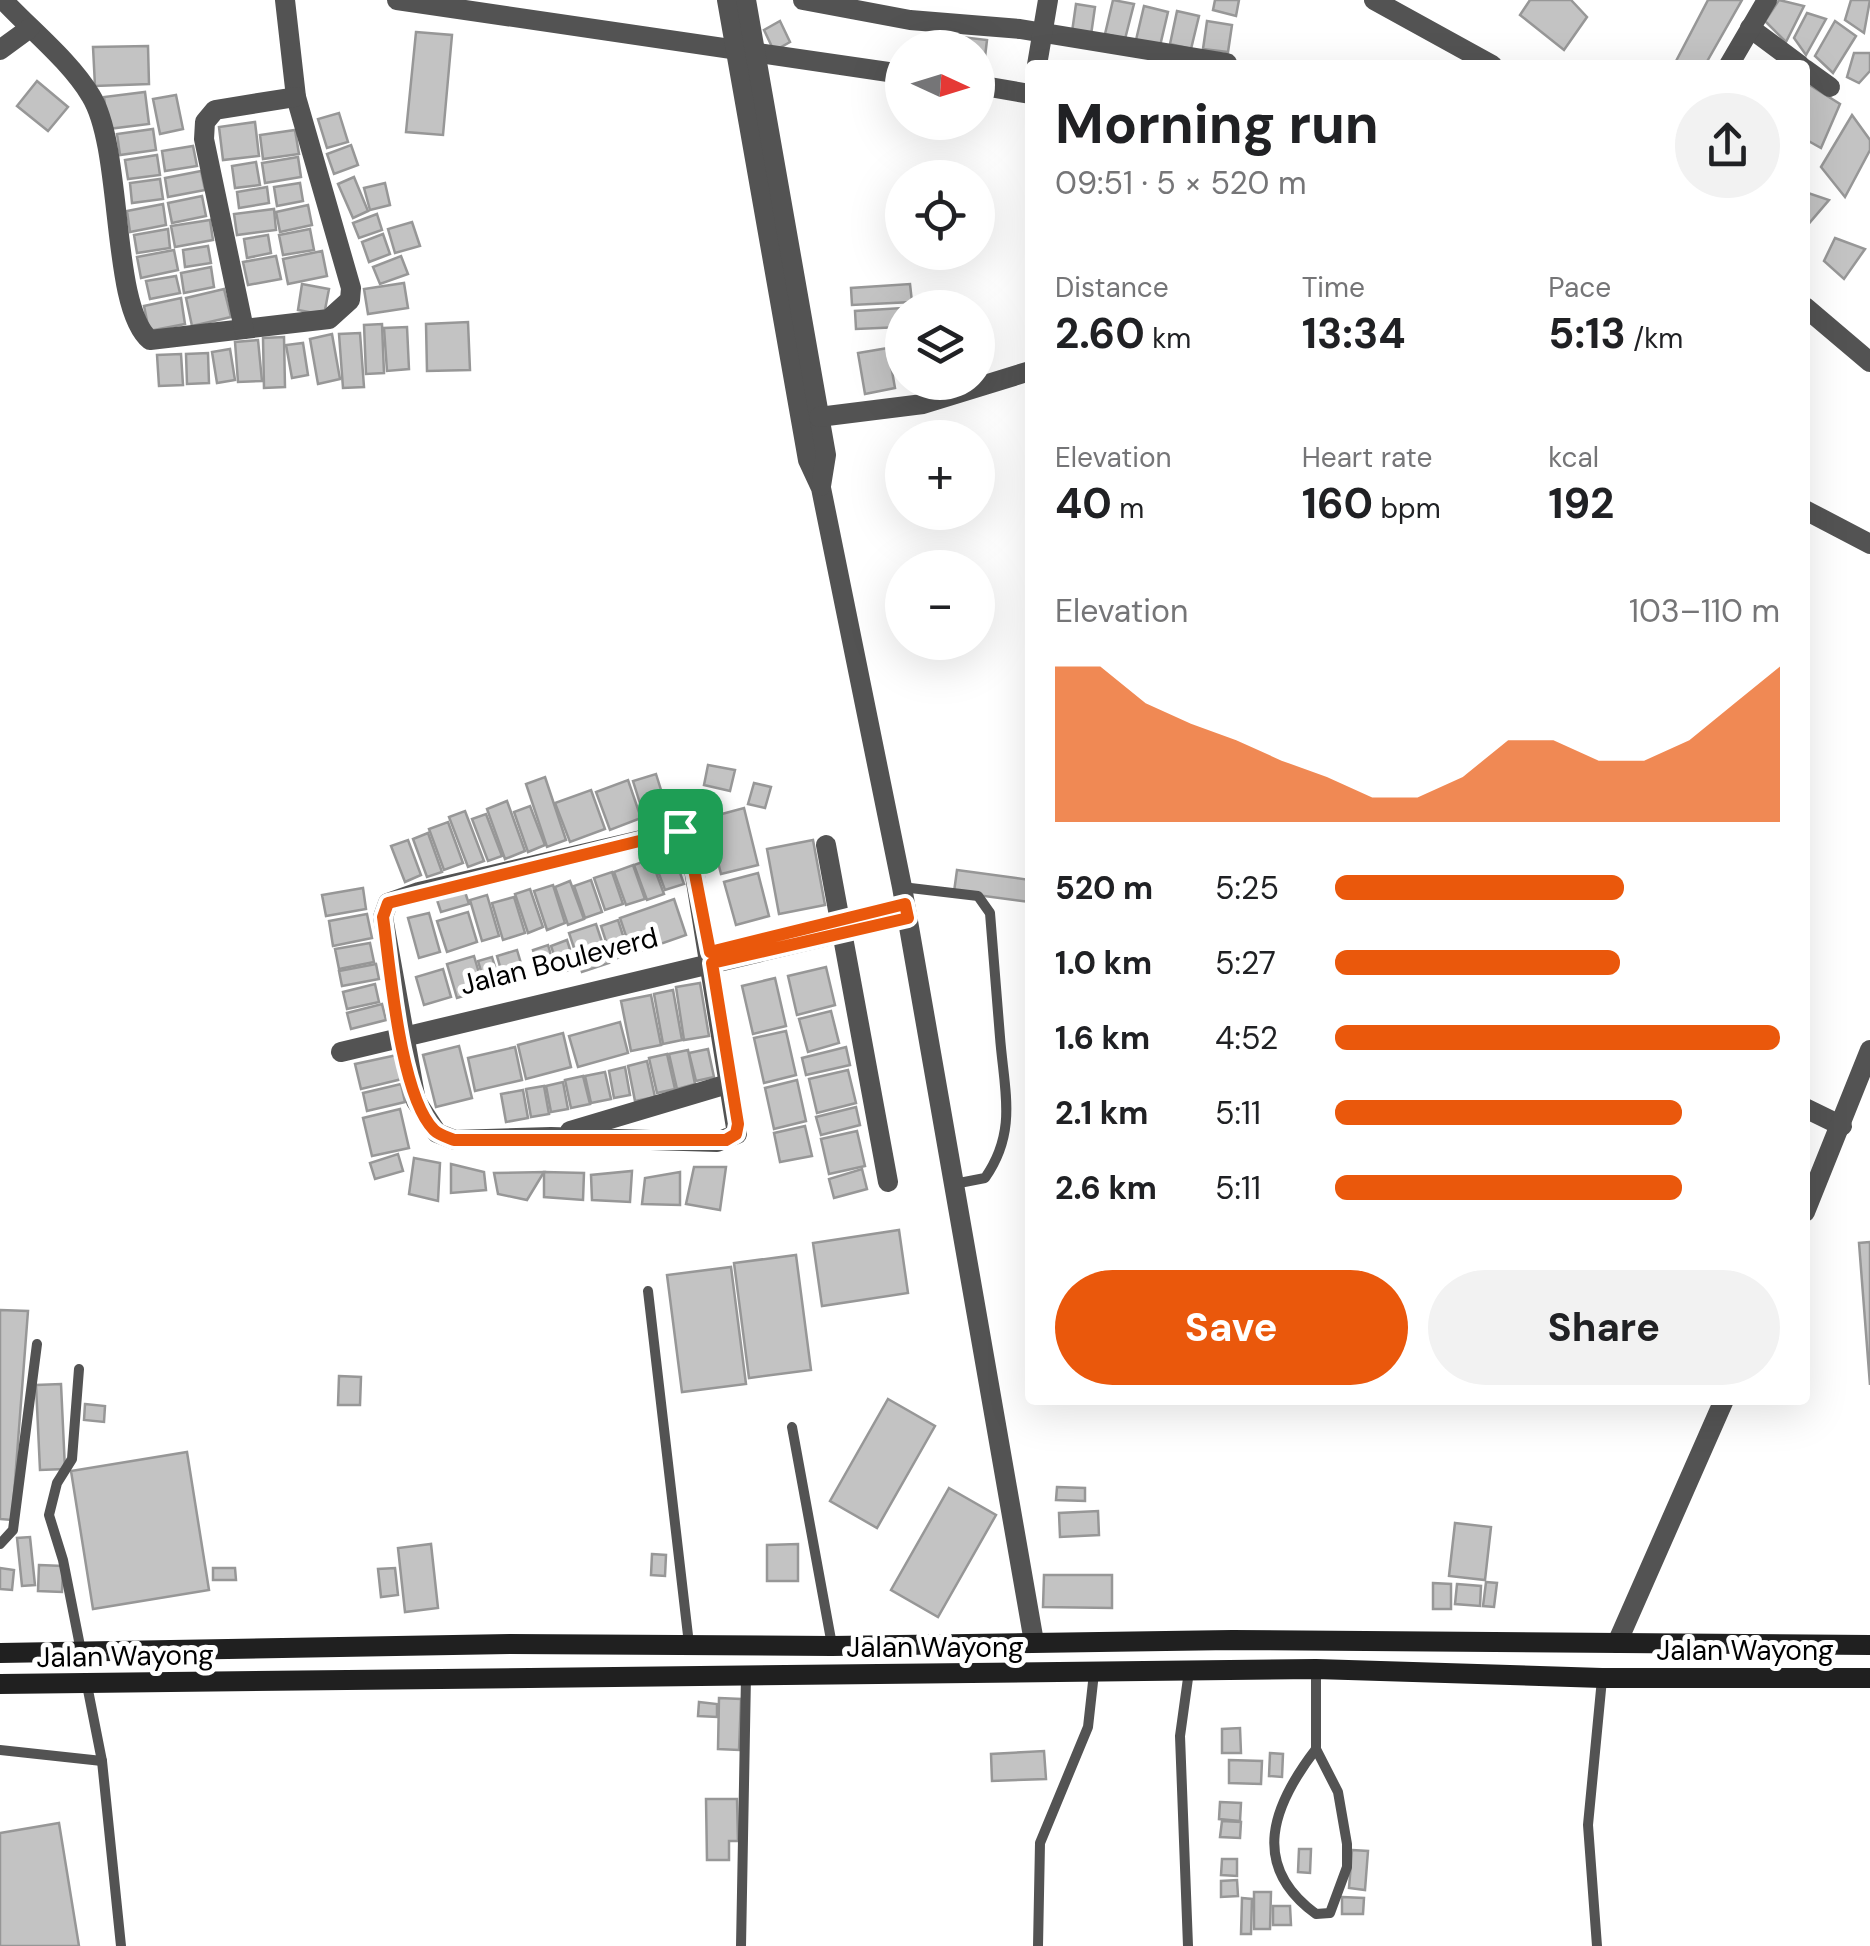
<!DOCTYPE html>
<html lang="en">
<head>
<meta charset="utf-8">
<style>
	body { margin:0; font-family:"DM Sans",sans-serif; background:#f2f2f2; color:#202124; height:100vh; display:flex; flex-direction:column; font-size:38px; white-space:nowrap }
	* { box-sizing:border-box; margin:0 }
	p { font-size:32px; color:#757577 }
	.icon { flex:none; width:55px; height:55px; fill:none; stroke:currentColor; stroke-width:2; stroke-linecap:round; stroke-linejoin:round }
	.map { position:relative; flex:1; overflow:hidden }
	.sheet { position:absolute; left:1025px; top:60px; width:785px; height:1345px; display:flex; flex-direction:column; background:#fff; border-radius:10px; box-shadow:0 10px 40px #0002 }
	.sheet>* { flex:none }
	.needle { width:65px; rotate:94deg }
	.controls { position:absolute; left:885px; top:30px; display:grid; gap:20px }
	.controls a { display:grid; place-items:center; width:110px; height:110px; border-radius:50%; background:#fff; box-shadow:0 10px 40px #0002; font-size:50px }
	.pin { position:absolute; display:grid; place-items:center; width:85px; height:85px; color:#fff; margin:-42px; border-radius:20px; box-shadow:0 5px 15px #0006 }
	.round { display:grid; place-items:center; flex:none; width:105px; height:105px; border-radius:52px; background:#f2f2f2 }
	.headline { display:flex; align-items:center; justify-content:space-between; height:170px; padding:0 30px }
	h1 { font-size:55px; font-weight:700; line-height:75px }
	.metrics { display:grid; grid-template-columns:repeat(3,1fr); gap:15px; height:170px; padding:10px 30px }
	.metrics div { display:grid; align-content:center }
	.metrics b { font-size:42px; font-weight:700 }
	.metrics small { font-size:28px; font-weight:400 }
	.metrics p { font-size:28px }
	.chart { height:280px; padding:20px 30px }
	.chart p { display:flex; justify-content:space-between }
	.chart svg { width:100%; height:180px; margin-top:10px; fill:#ea580c; opacity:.7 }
	.cta { display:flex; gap:20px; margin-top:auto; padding:20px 30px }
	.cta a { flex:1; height:115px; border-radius:60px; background:#ea580c; color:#fff; font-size:40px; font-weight:700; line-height:115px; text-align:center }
	.cta a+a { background:#f2f2f2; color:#202124 }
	ul { padding:0 30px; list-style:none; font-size:32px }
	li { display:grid; grid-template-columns:160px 120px 1fr; align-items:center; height:75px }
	li i { height:25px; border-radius:12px; background:#ea580c }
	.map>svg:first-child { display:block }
	.building { fill:#c3c3c3; stroke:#979797; stroke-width:2.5 }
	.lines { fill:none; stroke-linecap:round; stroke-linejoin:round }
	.service { stroke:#535353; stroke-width:10 }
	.minor { stroke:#535353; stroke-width:20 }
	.tertiary { stroke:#535353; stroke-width:20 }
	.secondary { stroke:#202020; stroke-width:20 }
	.route-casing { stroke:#fff; stroke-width:20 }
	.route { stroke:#ea580c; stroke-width:12 }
	.labels { text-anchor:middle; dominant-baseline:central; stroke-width:10; stroke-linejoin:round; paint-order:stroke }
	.street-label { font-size:28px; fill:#000; stroke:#fff }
</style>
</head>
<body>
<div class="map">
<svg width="1870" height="1946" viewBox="0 0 1870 1946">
	<rect width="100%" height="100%" fill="#fff"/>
	<!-- building -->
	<g class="building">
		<polygon points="1113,0 1134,4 1125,39 1105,34"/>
		<polygon points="1215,0 1239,0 1236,16 1213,10"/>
		<polygon points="1530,0 1571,0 1587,17 1564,50 1520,15"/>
		<polygon points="1708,0 1742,0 1705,65 1674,65"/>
		<polygon points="1779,0 1804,6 1786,42 1765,21"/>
		<polygon points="1851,0 1870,0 1864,33 1845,20"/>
		<polygon points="1076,4 1095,7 1091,35 1072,32"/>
		<polygon points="1144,6 1168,12 1160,46 1136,40"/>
		<polygon points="1177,11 1199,16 1191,49 1170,44"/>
		<polygon points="1807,13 1826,19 1806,55 1794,38"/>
		<polygon points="780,21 790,42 774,51 764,30"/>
		<polygon points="1207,21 1232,25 1228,52 1203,49"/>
		<polygon points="1835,21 1856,36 1833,73 1815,56"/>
		<polygon points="416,32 452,35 443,135 406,132"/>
		<polygon points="953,36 987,40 983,74 978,73 978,48 952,48"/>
		<polygon points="148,46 149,84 95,86 93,47"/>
		<polygon points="1854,53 1870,53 1870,71 1859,83 1847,77"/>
		<polygon points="37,81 68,107 48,131 17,106"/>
		<polygon points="1805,82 1840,104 1821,148 1805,139"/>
		<polygon points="145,92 149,124 108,129 104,97"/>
		<polygon points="176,95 183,129 160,134 153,99"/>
		<polygon points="339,113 348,142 327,148 318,119"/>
		<polygon points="1852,115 1870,140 1870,150 1845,197 1821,167"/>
		<polygon points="255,122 259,156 223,160 219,127"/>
		<polygon points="153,129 156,150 120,155 117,134"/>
		<polygon points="295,130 299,154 263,159 260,135"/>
		<polygon points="351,145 358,165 334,174 327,154"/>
		<polygon points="193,146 197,166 165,171 162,151"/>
		<polygon points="157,155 160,175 128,179 125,160"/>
		<polygon points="298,157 301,177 265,183 262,163"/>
		<polygon points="256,162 260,185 235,188 232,166"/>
		<polygon points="201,171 205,190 168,197 165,178"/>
		<polygon points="354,177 368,211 353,218 338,184"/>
		<polygon points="160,179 163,199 132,203 130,183"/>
		<polygon points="300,183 303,201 277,206 274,187"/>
		<polygon points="385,183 390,205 370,210 364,188"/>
		<polygon points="267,187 269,203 239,208 237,192"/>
		<polygon points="1805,192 1829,200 1805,228"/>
		<polygon points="202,196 206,216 172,223 168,203"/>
		<polygon points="163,204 166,225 130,232 127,211"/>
		<polygon points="308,205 312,225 280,232 276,212"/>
		<polygon points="274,209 276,230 237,235 234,214"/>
		<polygon points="377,214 382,230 359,238 353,223"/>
		<polygon points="210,220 213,240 175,247 171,226"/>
		<polygon points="412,222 420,246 395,253 388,229"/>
		<polygon points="168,229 170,248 137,253 134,235"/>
		<polygon points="310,229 314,250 283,255 279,235"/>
		<polygon points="383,234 390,254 369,262 362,242"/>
		<polygon points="268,235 271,253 247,258 244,239"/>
		<polygon points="1835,238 1865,249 1844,279 1824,261"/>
		<polygon points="208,246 211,263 185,267 183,250"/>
		<polygon points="174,250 178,270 141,278 137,257"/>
		<polygon points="322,251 327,276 288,284 283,259"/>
		<polygon points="276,256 281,279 248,285 243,262"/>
		<polygon points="401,256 408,274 380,284 373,267"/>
		<polygon points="211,267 214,287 184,293 181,273"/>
		<polygon points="176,276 180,293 150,299 146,281"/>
		<polygon points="404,283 408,308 368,314 364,289"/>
		<polygon points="302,284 329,289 324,315 298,310"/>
		<polygon points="910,284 912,302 852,305 851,288"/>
		<polygon points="224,289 231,317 192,326 186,298"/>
		<polygon points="181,298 185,324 149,331 144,306"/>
		<polygon points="902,308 902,327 856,329 855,311"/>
		<polygon points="468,322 470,370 427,371 426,324"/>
		<polygon points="382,324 384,373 366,374 364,325"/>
		<polygon points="407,327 409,369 387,371 384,328"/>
		<polygon points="360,333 364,387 343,388 339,334"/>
		<polygon points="332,334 340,379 318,384 310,339"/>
		<polygon points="284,337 285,387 264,388 263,338"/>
		<polygon points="258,340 262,381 238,382 235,342"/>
		<polygon points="303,343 308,375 292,378 286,345"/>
		<polygon points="888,348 895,388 865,394 858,353"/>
		<polygon points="230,349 235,380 217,383 212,352"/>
		<polygon points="208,353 209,383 187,384 186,354"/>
		<polygon points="181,354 183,385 159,386 157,355"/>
		<polygon points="708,765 735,770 730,791 704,785"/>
		<polygon points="656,774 667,809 644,816 633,781"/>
		<polygon points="545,777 566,840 547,847 526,784"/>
		<polygon points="628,780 641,818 610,830 596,792"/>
		<polygon points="754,783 771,787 765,808 748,804"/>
		<polygon points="591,790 605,829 570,842 555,803"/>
		<polygon points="507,801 525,851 505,859 487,809"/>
		<polygon points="530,806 545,845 528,852 514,812"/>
		<polygon points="744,808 758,865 721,874 707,818"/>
		<polygon points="465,811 484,861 468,867 449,817"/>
		<polygon points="486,814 502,856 488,861 472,819"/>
		<polygon points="448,822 463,863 444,870 429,829"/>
		<polygon points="428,833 442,872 427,877 413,839"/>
		<polygon points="408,840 421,875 405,882 391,846"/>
		<polygon points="813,840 825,905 779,914 767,849"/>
		<polygon points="672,851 684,884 665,890 653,858"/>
		<polygon points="651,859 664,894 647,900 634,865"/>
		<polygon points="633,865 645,899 626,905 614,872"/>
		<polygon points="957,870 1030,880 1030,902 954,892"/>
		<polygon points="612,872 623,904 605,910 594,878"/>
		<polygon points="758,873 769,916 736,925 724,882"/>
		<polygon points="591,880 602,912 585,918 574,886"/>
		<polygon points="570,881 584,919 568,925 555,887"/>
		<polygon points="553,885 565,923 547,930 534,891"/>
		<polygon points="363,888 366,909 326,916 322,895"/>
		<polygon points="530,889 543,927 528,933 515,894"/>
		<polygon points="465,892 469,904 441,912 437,900"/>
		<polygon points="487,895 499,936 482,941 470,900"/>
		<polygon points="514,897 525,933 503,940 492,903"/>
		<polygon points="674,899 686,935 632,954 620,918"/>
		<polygon points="468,912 477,942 447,952 437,921"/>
		<polygon points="429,913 440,952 419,958 408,918"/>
		<polygon points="367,914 372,938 333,946 329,921"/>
		<polygon points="618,920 629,954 612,960 601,926"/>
		<polygon points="596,924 609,963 582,972 569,933"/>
		<polygon points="567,940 576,968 560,973 551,946"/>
		<polygon points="370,943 374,962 339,969 335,949"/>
		<polygon points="548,945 556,972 541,977 533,950"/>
		<polygon points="517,950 526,980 506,987 497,956"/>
		<polygon points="474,956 484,990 457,998 447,964"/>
		<polygon points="492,957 501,986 487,991 478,961"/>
		<polygon points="376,964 379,979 342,986 339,971"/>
		<polygon points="826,967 835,1005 797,1015 788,976"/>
		<polygon points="443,969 451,997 424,1005 416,977"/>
		<polygon points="775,978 786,1026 753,1034 742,986"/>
		<polygon points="700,983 709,1036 684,1040 676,987"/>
		<polygon points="375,984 379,1002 347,1009 343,992"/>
		<polygon points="673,990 682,1040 663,1044 654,994"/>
		<polygon points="651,995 661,1045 631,1051 621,1001"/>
		<polygon points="382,1004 386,1020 351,1029 347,1013"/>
		<polygon points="831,1011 839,1043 808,1052 799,1019"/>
		<polygon points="620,1022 628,1053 578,1067 569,1036"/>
		<polygon points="786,1031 796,1075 764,1083 754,1038"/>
		<polygon points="563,1033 571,1067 526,1079 518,1045"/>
		<polygon points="459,1046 472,1098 436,1107 423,1055"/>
		<polygon points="515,1047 522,1080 475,1091 468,1058"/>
		<polygon points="846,1047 850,1065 806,1075 802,1058"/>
		<polygon points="708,1049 714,1077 696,1081 689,1053"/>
		<polygon points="688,1050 695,1084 677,1089 669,1054"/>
		<polygon points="667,1054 675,1089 657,1093 649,1058"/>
		<polygon points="397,1055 402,1079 361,1089 355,1064"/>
		<polygon points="647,1061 655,1097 635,1101 628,1066"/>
		<polygon points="625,1067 630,1095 614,1098 609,1071"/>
		<polygon points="848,1070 856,1103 817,1113 809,1079"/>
		<polygon points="605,1072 611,1099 591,1103 585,1076"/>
		<polygon points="583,1076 590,1104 571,1108 565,1080"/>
		<polygon points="797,1080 806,1121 774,1129 765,1088"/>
		<polygon points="563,1082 568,1109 551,1112 546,1086"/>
		<polygon points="401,1084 405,1102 367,1111 363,1093"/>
		<polygon points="544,1086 549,1114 531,1117 526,1089"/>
		<polygon points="523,1090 528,1118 506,1122 501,1094"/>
		<polygon points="856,1107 860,1125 821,1135 816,1117"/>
		<polygon points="400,1109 409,1148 372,1156 363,1118"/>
		<polygon points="805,1126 812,1156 780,1162 774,1133"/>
		<polygon points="857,1131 865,1166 829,1174 821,1139"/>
		<polygon points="398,1154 403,1171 375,1179 370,1163"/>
		<polygon points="414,1158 440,1163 438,1201 409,1194"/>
		<polygon points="451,1164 484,1172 486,1190 451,1193"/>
		<polygon points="694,1167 726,1167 720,1210 686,1204"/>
		<polygon points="862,1169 867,1189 834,1198 829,1179"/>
		<polygon points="632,1171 630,1202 592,1200 591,1175"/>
		<polygon points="544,1172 584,1173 583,1200 544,1197"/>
		<polygon points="544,1172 527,1200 498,1194 494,1173"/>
		<polygon points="680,1172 680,1205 642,1204 645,1178"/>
		<polygon points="899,1230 908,1293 822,1306 813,1243"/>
		<polygon points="1870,1242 1870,1385 1859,1243"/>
		<polygon points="796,1255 811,1370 749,1378 734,1263"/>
		<polygon points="731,1267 746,1384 682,1392 667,1275"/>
		<polygon points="0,1310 28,1311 12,1520 0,1519"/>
		<polygon points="339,1376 361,1377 360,1405 338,1405"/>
		<polygon points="61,1384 65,1469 40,1470 36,1385"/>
		<polygon points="888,1399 935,1426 877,1528 830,1501"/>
		<polygon points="85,1404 105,1406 104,1422 84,1420"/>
		<polygon points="187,1452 209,1590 93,1609 71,1471"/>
		<polygon points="1057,1487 1085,1488 1085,1501 1056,1500"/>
		<polygon points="949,1488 996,1515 938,1617 891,1590"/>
		<polygon points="1098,1511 1099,1535 1060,1537 1059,1513"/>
		<polygon points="1455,1523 1491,1527 1485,1580 1449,1576"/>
		<polygon points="30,1537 35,1585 22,1586 17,1538"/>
		<polygon points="431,1544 438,1608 405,1612 398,1548"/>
		<polygon points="798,1544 798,1581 767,1581 767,1545"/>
		<polygon points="652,1554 666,1555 665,1576 651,1575"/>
		<polygon points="39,1565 63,1566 62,1592 38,1591"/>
		<polygon points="0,1568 14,1570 12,1590 0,1589"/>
		<polygon points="213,1568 235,1568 236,1580 213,1580"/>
		<polygon points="395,1568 398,1595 381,1597 378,1569"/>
		<polygon points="1044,1575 1112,1575 1112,1608 1043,1607"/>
		<polygon points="1486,1582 1497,1583 1494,1607 1483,1606"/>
		<polygon points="1433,1583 1451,1584 1451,1609 1433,1609"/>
		<polygon points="1457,1584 1481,1586 1480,1606 1455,1604"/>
		<polygon points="719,1698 741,1699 739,1750 718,1749"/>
		<polygon points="699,1702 717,1704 717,1717 698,1716"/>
		<polygon points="1240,1728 1241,1753 1222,1753 1222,1729"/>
		<polygon points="1044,1751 1046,1779 992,1781 991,1754"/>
		<polygon points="1270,1753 1283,1754 1282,1777 1269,1776"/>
		<polygon points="1229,1760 1262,1761 1261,1784 1229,1783"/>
		<polygon points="706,1799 737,1799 738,1841 729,1841 729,1860 707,1860"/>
		<polygon points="1220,1802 1241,1803 1240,1821 1219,1819"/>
		<polygon points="1222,1821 1241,1822 1240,1838 1220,1837"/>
		<polygon points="59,1823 79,1946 0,1946 0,1833"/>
		<polygon points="1299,1849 1311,1849 1310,1873 1298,1872"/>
		<polygon points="1352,1850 1368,1851 1365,1890 1349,1888"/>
		<polygon points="1222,1859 1237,1859 1237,1876 1221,1875"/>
		<polygon points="1237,1880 1238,1896 1221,1897 1221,1881"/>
		<polygon points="1254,1892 1271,1892 1270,1929 1254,1929"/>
		<polygon points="1342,1897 1364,1898 1363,1914 1342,1914"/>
		<polygon points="1242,1898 1252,1899 1251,1934 1241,1934"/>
		<polygon points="1273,1906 1290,1906 1291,1925 1273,1925"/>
	</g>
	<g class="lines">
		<!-- service -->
		<g class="service">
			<path d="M902 887 978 896 990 913C993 955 997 996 1000 1037 1004 1090 1018 1131 985 1178L954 1184"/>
			<polyline points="648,1291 689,1644"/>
			<polyline points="79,1369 72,1459 57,1483 49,1515 63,1560 81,1651"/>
			<polyline points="792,1427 832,1645"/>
			<polyline points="0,1544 13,1530 37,1344"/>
			<polyline points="87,1685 102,1761 121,1946"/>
			<path d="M1316 1749C1273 1805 1249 1865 1316 1914L1330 1913 1347 1867V1844L1338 1792 1316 1749V1669"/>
			<polyline points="0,1750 102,1761"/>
			<polyline points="741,1946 746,1676"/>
			<polyline points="1038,1946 1040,1843 1088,1727 1094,1673"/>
			<polyline points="1188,1946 1180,1736 1189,1671"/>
			<polyline points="1597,1946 1588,1825 1602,1679"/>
		</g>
		<!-- minor -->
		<g class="minor">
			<path d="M3 0C31 30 70 61 91 96 124 150 110 307 150 340L329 319 350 300 351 288 296 97 285 0"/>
			<polyline points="397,0 902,74"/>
			<polyline points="727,0 808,460 821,488 902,887 1034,1642"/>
			<polyline points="746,0 826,455 821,486"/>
			<polyline points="803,0 910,20 1020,29 1227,63"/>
			<polyline points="1374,0 1492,65"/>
			<polyline points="1750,28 1800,65"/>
			<polyline points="0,50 30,28"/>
			<polyline points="1037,65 1048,0"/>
			<polyline points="1729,65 1767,0"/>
			<polyline points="1805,69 1830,87"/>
			<polyline points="978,85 1030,94"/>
			<polyline points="1805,307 1870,362"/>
			<polyline points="244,329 204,139 205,122 215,110 296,97"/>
			<polyline points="819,417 923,404 1030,371"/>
			<polyline points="1805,510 1870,544"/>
			<polygon points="680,831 689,839 737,1134 717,1142 551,1137 455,1140 437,1133 416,1101 383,917 388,903 419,892"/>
			<polyline points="826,845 888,1182"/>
			<polyline points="341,1052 907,917"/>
			<polyline points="1805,1108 1842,1126"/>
			<polyline points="570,1131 731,1083"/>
		</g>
		<!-- tertiary -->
		<g class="tertiary">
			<polyline points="1805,1212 1870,1050"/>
			<polyline points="1617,1643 1724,1400"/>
		</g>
		<!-- secondary -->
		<g class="secondary">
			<polyline points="0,1653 510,1644 832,1646 1232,1640 1870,1645"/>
			<polyline points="0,1684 1316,1669 1602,1678 1870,1678"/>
		</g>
	</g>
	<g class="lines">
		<defs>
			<path id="route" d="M680 831 688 838 710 952 905 904 908 918 712 963 738 1124 736 1134 726 1140H454C447 1137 439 1135 434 1130 400 1096 390 967 383 917L388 903Z"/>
		</defs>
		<!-- route casing -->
		<use href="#route" class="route-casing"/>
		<!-- route -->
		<use href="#route" class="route"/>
	</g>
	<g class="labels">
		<!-- street labels -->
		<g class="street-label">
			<text transform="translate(559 961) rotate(-14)">Jalan Bouleverd</text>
			<text x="935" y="1647">Jalan Wayong</text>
			<text x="1745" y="1650">Jalan Wayong</text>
			<text transform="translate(125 1656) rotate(-1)">Jalan Wayong</text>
		</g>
	</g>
</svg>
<div class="controls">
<a><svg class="needle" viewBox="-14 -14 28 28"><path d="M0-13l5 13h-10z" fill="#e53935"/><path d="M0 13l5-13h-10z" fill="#757577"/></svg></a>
<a><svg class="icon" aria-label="locate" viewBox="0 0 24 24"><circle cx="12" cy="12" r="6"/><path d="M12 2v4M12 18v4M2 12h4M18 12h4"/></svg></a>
<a><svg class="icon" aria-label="layers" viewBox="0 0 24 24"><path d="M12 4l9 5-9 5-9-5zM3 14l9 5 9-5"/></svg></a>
<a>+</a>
<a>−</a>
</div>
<div class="pin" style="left:680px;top:831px;background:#1e9e55"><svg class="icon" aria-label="arrive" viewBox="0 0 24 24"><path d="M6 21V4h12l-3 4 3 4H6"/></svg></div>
<section class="sheet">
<div class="headline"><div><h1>Morning run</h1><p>09:51 · 5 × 520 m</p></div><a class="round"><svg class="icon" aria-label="share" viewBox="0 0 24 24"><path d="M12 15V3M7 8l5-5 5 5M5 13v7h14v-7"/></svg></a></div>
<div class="metrics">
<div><p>Distance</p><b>2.60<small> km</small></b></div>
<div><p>Time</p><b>13:34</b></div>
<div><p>Pace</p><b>5:13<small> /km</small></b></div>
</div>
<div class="metrics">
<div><p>Elevation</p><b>40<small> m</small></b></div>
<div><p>Heart rate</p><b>160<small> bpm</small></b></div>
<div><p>kcal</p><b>192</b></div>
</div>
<div class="chart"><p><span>Elevation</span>103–110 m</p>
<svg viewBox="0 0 160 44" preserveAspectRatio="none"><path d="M0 44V6L10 6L20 15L30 20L40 24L50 29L60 33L70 38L80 38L90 33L100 24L110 24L120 29L130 29L140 24L150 15L160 6V44z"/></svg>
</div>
<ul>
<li><b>520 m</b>5:25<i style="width:65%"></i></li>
<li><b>1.0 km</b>5:27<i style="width:64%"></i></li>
<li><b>1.6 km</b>4:52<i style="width:100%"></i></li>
<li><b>2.1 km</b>5:11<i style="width:78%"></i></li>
<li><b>2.6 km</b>5:11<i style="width:78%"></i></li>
</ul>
<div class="cta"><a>Save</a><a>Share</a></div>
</section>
</div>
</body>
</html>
